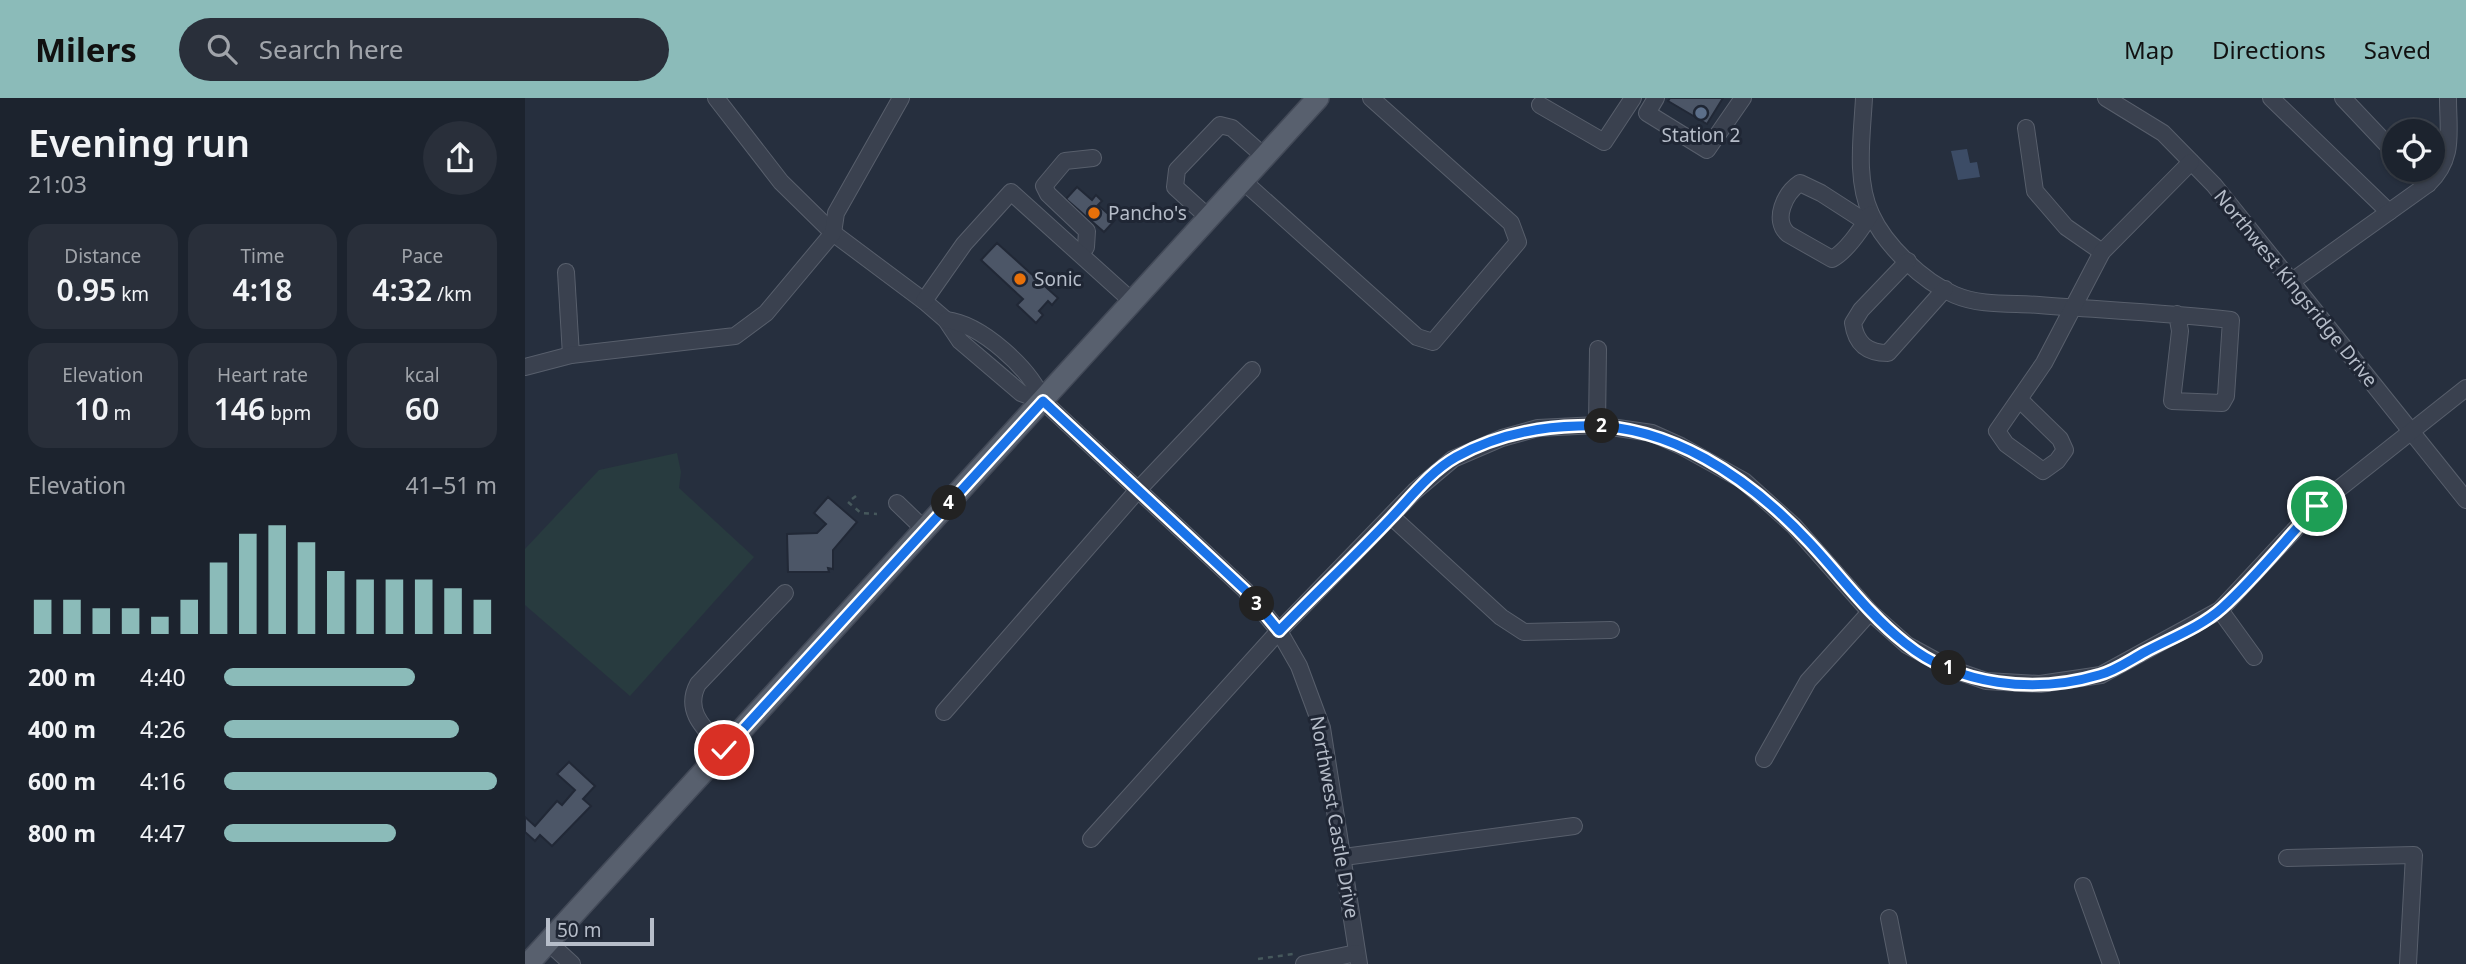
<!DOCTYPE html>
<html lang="en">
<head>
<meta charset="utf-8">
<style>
	body { margin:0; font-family:"Noto Sans",sans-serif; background:#292f3a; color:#f1f3f6; height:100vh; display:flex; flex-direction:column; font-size:26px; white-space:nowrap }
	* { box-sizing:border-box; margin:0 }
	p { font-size:23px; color:#a0a4aa }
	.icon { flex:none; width:38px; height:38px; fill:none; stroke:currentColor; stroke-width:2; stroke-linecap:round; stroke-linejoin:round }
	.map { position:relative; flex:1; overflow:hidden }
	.sheet { display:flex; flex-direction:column; background:#1c232e; width:525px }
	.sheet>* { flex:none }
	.controls { position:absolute; left:1857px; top:21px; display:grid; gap:14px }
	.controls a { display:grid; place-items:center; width:63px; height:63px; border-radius:50%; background:#1c232e; box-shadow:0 2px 5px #0004,0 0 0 2px #3a404a; font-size:35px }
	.scale { position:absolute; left:21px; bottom:18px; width:108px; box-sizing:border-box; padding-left:7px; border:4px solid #b6bdc9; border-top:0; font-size:19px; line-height:24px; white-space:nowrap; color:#b6bdc9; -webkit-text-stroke:5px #1f2634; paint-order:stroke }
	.pin { position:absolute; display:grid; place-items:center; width:60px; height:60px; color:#fff; margin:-30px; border:4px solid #fff; border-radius:50%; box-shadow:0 2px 7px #0007 }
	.km { position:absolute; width:35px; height:35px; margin:-18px; border-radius:50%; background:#222; color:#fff; font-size:19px; line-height:35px; text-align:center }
	.round { display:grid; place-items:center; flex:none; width:74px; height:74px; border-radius:37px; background:#292f3a }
	.headline { display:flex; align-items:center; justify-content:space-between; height:119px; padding:0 28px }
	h1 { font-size:38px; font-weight:600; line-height:52px }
	.metrics { display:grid; grid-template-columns:repeat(3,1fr); gap:10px; height:119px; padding:7px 28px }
	.metrics div { display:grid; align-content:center; border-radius:18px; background:#292f3a; text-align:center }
	.metrics b { font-size:30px; font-weight:600 }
	.metrics small { font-size:19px; font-weight:400 }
	.metrics p { font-size:19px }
	.chart { height:196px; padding:14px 28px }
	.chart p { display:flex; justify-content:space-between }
	.chart svg { width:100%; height:126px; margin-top:7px; stroke:#8bbbb9; stroke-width:6 }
	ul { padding:0 28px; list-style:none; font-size:23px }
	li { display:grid; grid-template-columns:112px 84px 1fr; align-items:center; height:52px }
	li i { height:18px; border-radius:9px; background:#8bbbb9 }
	header { display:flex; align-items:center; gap:42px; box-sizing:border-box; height:98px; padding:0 35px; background:#8bbbb9; color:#111 }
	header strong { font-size:33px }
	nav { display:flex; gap:38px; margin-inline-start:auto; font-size:24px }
	.search { width:490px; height:63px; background:#292f3a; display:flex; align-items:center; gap:18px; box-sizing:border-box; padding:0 24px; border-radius:38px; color:#a0a4aa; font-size:26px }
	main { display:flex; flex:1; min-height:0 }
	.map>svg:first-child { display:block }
	.green { fill:#283b3f }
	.water { fill:#3c4c66 }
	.building { fill:#4c5667; stroke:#212836; stroke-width:2 }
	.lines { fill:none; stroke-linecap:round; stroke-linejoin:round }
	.minor-casing { stroke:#585f6c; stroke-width:18 }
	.major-casing { stroke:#434a58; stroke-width:24 }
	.path { stroke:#46585c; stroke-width:2.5; stroke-dasharray:5 5; stroke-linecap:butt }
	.minor { stroke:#3a414f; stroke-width:16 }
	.major { stroke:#58606e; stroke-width:21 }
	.route-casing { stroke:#fff; stroke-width:14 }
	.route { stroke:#1a73e8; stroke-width:9 }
	.service-dot { fill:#5c6f8a; stroke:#1f2634; stroke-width:2.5 }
	.food-dot { fill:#e8710a; stroke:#1f2634; stroke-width:2.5 }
	.labels { text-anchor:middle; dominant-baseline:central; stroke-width:6; stroke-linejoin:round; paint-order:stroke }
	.poi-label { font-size:19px; fill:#b6bdc9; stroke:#1f2634; text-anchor:start }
	.street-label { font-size:19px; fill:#b6bdc9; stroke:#1f2634 }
</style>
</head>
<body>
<header>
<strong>Milers</strong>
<div class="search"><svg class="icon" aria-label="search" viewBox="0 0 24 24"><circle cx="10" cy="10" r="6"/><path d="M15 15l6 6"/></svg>Search here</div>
<nav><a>Map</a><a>Directions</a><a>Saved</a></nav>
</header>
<main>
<section class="sheet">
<div class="headline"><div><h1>Evening run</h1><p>21:03</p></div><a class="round"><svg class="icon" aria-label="share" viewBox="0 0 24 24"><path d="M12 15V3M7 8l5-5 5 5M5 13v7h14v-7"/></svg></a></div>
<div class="metrics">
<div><p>Distance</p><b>0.95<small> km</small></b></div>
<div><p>Time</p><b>4:18</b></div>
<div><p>Pace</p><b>4:32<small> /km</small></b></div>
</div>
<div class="metrics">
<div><p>Elevation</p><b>10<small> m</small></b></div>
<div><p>Heart rate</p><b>146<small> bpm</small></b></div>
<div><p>kcal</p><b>60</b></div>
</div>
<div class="chart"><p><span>Elevation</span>41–51 m</p>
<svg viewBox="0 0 160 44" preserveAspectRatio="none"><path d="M5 44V32M15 44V32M25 44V35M35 44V35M45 44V38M55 44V32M65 44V19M75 44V9M85 44V6M95 44V12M105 44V22M115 44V25M125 44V25M135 44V25M145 44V28M155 44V32"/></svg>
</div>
<ul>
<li><b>200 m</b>4:40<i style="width:70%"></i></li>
<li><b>400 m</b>4:26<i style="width:86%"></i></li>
<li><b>600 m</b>4:16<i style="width:100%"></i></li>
<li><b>800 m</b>4:47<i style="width:63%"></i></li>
</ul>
</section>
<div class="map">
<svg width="1941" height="866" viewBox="0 0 1941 866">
	<rect width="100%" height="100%" fill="#262f3e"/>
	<!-- green -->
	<polygon class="green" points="152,355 156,374 154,390 229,459 105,598 0,507 0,451 74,372"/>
	<!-- water -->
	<polygon class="water" points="1442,51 1445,65 1452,64 1455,79 1433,82 1426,53"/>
	<!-- building -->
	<g class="building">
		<polygon points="1145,0 1198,0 1182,26 1143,3"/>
		<polygon points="552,89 567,102 571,97 577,103 573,107 590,122 579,134 541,101"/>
		<polygon points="472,145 533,200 527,207 523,203 514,213 518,217 511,225 492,207 498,201 456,162"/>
		<polygon points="303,399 332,424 308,452 308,471 303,470 304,474 263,474 262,436 292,435 301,426 289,415"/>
		<polygon points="44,664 70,688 58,701 66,708 27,748 15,737 10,743 0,734 0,719 10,728 32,703 37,707 50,692 32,676"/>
	</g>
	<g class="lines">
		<defs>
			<g id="minor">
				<polyline points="191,0 256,84 308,135 399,203 421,222 435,243 496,295 518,303 720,492 754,533 774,568 797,630 834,866"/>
				<polyline points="1131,0 1122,15 1182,52 1218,0"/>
				<path d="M1339 0C1337 38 1330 81 1346 116 1360 147 1398 184 1430 197 1456 208 1486 205 1514 207 1578 212 1642 215 1706 222L1701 298 1697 305 1647 303 1655 233 1652 216"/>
				<polyline points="1581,0 1638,35 1689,87 1941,402"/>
				<polyline points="1746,0 1864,114"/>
				<polyline points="1818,0 1869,54"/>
				<polyline points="1015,7 1079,44 1108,0"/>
				<polyline points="1501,30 1510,93 1541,129 1577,154"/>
				<polyline points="1888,72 1903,86"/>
				<polyline points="718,83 892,239 908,244 993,144 986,125 846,0"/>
				<polyline points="684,120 650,89 652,72 695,27 707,30 740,59"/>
				<path d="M1341 124 1296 95 1275 85C1260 95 1247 122 1263 136L1307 161C1322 153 1336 131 1346 116"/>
				<polyline points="556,156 561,149 562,133 523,96 519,88 540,63 568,60"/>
				<path d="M1383 163 1336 212 1328 225C1331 246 1343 255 1363 255L1420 191"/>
				<polyline points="41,174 46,257"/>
				<path d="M1766 184 1903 86C1930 60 1923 35 1923 0"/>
				<polyline points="399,203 439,146 486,94 608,204"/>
				<path d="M421 222C456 226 505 270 518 303"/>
				<polyline points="0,269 46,257 210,238 241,215 308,135 311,115 376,0"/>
				<polyline points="1496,303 1535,341 1540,352 1532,363 1518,373 1481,346 1472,333 1519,265 1577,154 1666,64"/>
				<polyline points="1072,327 1073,251"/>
				<polyline points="372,405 400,432"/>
				<polyline points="867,419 976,519 999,534 1086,532"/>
				<polyline points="1695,512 1729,559"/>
				<polyline points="419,614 612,393 727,272"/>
				<path d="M199 652C181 632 158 614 173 586L260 495"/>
				<polyline points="1239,661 1283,583 1345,514"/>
				<polyline points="566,741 754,533 890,393 928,361 977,340 1013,330 1072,327 1127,335 1156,348 1219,383 1269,428 1345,514 1382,547 1426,571 1461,583 1515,586 1576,577 1695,512 1792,408 1941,290"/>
				<polyline points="819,759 1049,728"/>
				<polyline points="1762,760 1889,757 1883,866"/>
				<polyline points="1558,788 1586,866"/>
				<polyline points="1364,820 1373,866"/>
				<polyline points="23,844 47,866"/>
				<polyline points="779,866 831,855"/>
			</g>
			<polyline id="major" points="3,866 793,0"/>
		</defs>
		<!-- minor casing -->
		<use href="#minor" class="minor-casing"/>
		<!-- major casing -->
		<use href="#major" class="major-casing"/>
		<!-- path -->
		<g class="path">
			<polyline points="331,398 323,404 336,415 352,416"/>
			<polyline points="733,861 768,856"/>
		</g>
		<!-- minor -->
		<use href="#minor" class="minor"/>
		<!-- major -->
		<use href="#major" class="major"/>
	</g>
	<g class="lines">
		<defs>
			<path id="route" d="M199 652 518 303 720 492 754 533C791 495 830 458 866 420 886 399 906 373 931 359 969 338 1010 329 1053 328 1144 324 1224 380 1284 444 1316 478 1343 516 1380 545 1433 588 1510 596 1574 577 1590 573 1605 562 1620 554 1644 541 1676 529 1697 510 1731 479 1761 441 1792 408"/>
		</defs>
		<!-- route casing -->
		<use href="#route" class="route-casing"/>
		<!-- route -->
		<use href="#route" class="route"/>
	</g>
	<!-- markers -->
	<circle class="service-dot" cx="1176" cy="15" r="7"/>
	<g class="food-dot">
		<circle cx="569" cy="115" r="7"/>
		<circle cx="495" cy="181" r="7"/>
	</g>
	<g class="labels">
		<!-- poi labels -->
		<g class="poi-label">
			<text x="1176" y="37" text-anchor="middle">Station 2</text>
			<text x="583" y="115">Pancho's</text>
			<text x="509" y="181">Sonic</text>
		</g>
		<!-- street labels -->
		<g class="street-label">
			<text transform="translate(1771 190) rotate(51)">Northwest Kingsridge Drive</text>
			<text transform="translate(810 719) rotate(80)">Northwest Castle Drive</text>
		</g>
	</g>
</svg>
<div class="controls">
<a><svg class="icon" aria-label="locate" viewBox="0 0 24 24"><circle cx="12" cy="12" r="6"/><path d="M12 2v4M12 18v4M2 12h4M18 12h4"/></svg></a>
</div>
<div class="scale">50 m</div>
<div class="pin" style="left:1792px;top:408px;background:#1e9e55"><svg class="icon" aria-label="arrive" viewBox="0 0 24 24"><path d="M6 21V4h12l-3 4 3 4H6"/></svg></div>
<div class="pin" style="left:199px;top:652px;background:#d93025"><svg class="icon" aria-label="check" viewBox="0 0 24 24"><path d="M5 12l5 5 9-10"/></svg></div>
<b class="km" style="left:1424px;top:570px">1</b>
<b class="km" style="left:1077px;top:328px">2</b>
<b class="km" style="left:732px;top:506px">3</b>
<b class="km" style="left:424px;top:405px">4</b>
</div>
</main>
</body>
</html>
